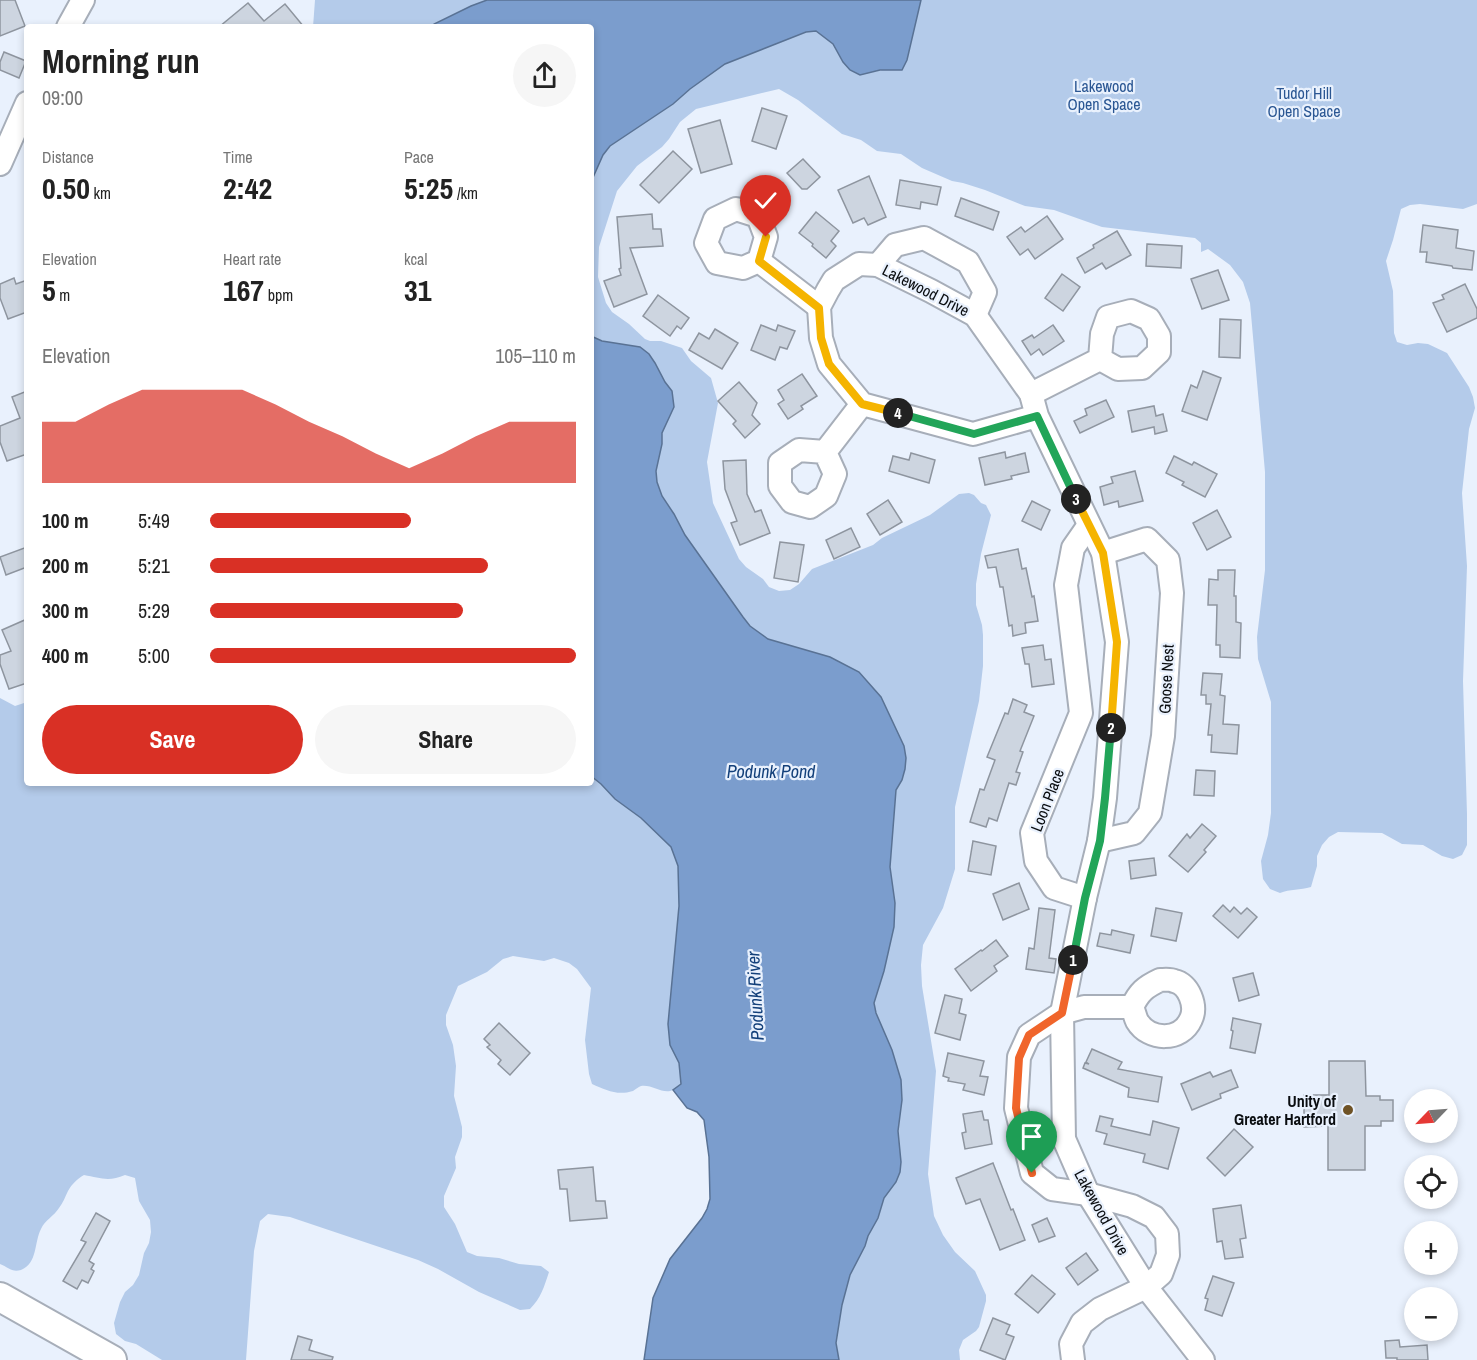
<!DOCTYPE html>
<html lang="en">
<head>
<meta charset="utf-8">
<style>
	body { margin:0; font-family:"Archivo Narrow",sans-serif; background:#f6f6f6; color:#222; height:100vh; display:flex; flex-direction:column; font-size:22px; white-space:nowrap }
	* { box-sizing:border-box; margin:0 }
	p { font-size:20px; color:#767676 }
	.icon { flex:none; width:33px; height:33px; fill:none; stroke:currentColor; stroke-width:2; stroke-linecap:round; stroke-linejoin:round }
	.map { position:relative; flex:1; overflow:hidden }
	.side { position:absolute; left:24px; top:24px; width:570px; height:762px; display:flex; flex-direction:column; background:#fff; border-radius:6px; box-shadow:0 3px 9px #0003 }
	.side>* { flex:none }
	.needle { width:39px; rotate:245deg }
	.tools { position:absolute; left:1404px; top:1089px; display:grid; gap:12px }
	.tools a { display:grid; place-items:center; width:54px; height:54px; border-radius:50%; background:#fff; box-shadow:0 3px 9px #0003; font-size:30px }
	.pin { position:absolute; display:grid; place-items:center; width:51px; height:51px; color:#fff; margin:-62px -26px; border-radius:50% 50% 50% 0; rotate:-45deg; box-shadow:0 0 6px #0007 }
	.pin .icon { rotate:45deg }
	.km { position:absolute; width:30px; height:30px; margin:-15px; border-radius:50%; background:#222; color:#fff; font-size:16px; line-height:30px; text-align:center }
	.round { display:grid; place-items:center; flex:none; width:63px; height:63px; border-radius:32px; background:#f6f6f6 }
	.headline { display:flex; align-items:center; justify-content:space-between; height:102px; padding:0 18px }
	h1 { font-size:33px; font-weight:700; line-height:45px }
	.stats { display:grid; grid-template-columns:repeat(3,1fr); gap:9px; height:102px; padding:6px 18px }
	.stats div { display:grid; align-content:center }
	.stats b { font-size:30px; font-weight:700 }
	.stats small { font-size:16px; font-weight:400 }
	.stats p { font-size:16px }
	.chart { height:168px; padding:12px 18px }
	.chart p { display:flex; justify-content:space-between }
	.chart svg { width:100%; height:108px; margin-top:6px; fill:#d93025; opacity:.7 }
	.action { display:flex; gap:12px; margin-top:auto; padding:12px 18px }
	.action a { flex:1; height:69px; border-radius:36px; background:#d93025; color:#fff; font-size:24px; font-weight:700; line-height:69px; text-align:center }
	.action a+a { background:#f6f6f6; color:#222 }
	ul { padding:0 18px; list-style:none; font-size:20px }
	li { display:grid; grid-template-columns:96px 72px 1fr; align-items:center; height:45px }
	li i { height:15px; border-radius:8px; background:#d93025 }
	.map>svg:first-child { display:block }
	.green { fill:#b4cbea }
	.water { fill:#7b9dcd; stroke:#597294; stroke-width:1.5 }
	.building { fill:#cdd5e0; stroke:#8e959f; stroke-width:1.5 }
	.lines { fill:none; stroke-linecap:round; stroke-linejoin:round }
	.minor-casing { stroke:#a7aeb9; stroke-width:26 }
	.major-casing { stroke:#a7aeb9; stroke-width:32 }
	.minor { stroke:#fff; stroke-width:22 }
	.major { stroke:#fff; stroke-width:28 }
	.split-1-casing { stroke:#fff; stroke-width:12 }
	.split-2-casing { stroke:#fff; stroke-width:12 }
	.split-3-casing { stroke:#fff; stroke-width:12 }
	.split-4-casing { stroke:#fff; stroke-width:12 }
	.split-5-casing { stroke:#fff; stroke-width:12 }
	.split-1 { stroke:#f0652b; stroke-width:8 }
	.split-2 { stroke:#22a559; stroke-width:8 }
	.split-3 { stroke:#f5b400; stroke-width:8 }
	.split-4 { stroke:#22a559; stroke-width:8 }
	.split-5 { stroke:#f5b400; stroke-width:8 }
	.poi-dot { fill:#6f5326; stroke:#e9f1fd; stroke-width:2 }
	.labels { text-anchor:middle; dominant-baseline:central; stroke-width:4.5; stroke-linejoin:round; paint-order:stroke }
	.park-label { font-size:16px; fill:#2a5693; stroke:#e9f1fd }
	.street-label { font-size:16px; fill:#0a0d10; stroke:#e9f1fd }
	.poi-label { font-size:16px; font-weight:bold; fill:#0a0d10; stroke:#e9f1fd; text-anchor:end }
	.water-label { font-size:18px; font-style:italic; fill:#13407a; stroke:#e9f1fd }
</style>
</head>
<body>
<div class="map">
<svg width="1477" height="1360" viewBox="0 0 1477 1360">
	<rect width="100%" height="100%" fill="#e9f1fd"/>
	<!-- green -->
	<g class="green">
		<polygon points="315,0 487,0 471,6 434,24 431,27 313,27"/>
		<path d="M915 0H1477V204L1463 209 1420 204 1410 205 1401 209 1393 240 1386 261 1393 291 1394 333 1397 342 1407 345 1418 343 1428 344 1447 353 1469 387 1473 397 1475 408 1469 429 1462 493 1467 566 1463 681 1467 814V845L1462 855 1453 859 1442 856 1423 845 1402 844 1382 833 1338 832 1329 837 1322 845 1317 856V866L1311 887C1300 890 1290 889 1280 893L1270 889 1263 879 1261 861 1268 835 1271 813V702L1258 659 1257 637 1265 570V472L1250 303 1243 282 1230 265 1208 249 1201 252V243L1195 238 1102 227 1054 210 1025 206 985 190 963 183 952 181 922 168 901 154 877 151 861 140 842 134 798 100 779 89 696 109 680 122 669 139 662 147 637 166 617 191 599 247 598 277 606 303 612 312 629 324 645 339 650 341H661L682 348 691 361 711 378 718 403 707 462 713 503 739 559 746 567 763 579 769 587 779 591 790 590 799 584 812 569 873 545 882 538 930 515 959 494 969 493 974 495 981 503 986 505 991 515 981 554 976 584V605L982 625 983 635V666L979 701 955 807V869L943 908 923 945 921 965 922 986 936 1071 928 1174 934 1216 943 1235 955 1252 975 1271 986 1295V1301L979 1327 976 1331 963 1340 959 1350 960 1360H839L836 1343 842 1305 850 1275 865 1246 867 1236 878 1218 884 1198 896 1182 900 1172 901 1162 898 1131 902 1100 901 1080 892 1050 876 1013 874 1003 884 971 894 927 895 903 890 867 896 790 902 780 906 758 830 657 768 639 750 626 743 617 685 535 674 514 662 496 657 482 656 471 662 444V433L674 407 672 391 665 382 655 363 640 347 602 341 591 336V182L603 155 610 146 673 104 690 89 725 64 806 32 816 31 833 44 850 64 868 73 882 70Z"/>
		<path d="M0 698 15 706 27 702V783H591V776L601 784 615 799 641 818 671 847 679 866V906L668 1024 670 1045 679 1063 681 1084C678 1086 676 1089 673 1090 663 1095 652 1084 641 1086 638 1087 636 1089 633 1091 617 1096 606 1090 592 1084L589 1074 585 1040 591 988 577 969 569 963 554 958 544 961 513 956 503 959 487 972 458 986 446 1015V1025L453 1045 456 1066 454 1096 462 1127V1137L455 1157 456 1168 444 1196V1207L455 1224 467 1252 477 1256 499 1258 519 1264 541 1266 549 1272C544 1287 541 1298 530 1309L520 1310 479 1292 438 1269 418 1260 290 1217 268 1214 260 1221 254 1251 246 1360H162L136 1344 125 1341 116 1334 114 1323 120 1302 125 1292 133 1285 139 1275 144 1253 149 1243 151 1232 150 1220 139 1201 135 1178 125 1175C109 1182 100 1178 84 1175 77 1179 72 1184 68 1191 65 1197 63 1203 59 1208 54 1216 45 1220 41 1229 34 1242 38 1263 21 1270 12 1273 8 1267 0 1264Z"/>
	</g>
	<!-- water -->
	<g class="water">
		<polygon points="487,0 921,0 907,60 902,70 880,70 860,75 850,70 843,62 833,44 816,31 806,32 725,64 690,89 673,104 610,146 603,155 591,182 591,27 431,27 434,24 471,6"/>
		<polygon points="591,336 602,341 640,347 649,354 655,363 665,382 672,391 674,407 662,433 662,444 656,471 657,482 662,496 674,514 685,535 743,617 750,626 768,639 830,657 859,672 881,697 904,746 906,758 905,769 902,780 896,790 890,867 895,903 894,927 884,971 874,1003 876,1013 892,1050 901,1080 902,1100 898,1131 901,1162 900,1172 896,1182 884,1198 878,1218 868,1236 865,1246 850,1275 842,1305 836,1343 839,1360 644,1360 653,1298 670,1259 702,1218 707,1209 710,1199 709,1157 704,1120 697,1112 687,1108 673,1090 681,1084 679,1063 670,1045 668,1024 679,906 678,866 671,847 641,818 615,799 601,784 591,776"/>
	</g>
	<!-- building -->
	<g class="building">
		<polygon points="0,0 15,0 25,26 0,36"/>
		<polygon points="248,3 264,21 285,4 304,27 219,27"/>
		<polygon points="4,52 26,61 19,78 0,70 0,62"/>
		<polygon points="762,108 787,116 776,149 752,141"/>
		<polygon points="720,120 732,164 701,173 688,129"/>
		<polygon points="673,151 692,169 659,203 640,185"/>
		<polygon points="803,159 820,177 807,189 802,189 787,173"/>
		<polygon points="869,176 886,217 868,225 864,218 853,223 838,190"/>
		<polygon points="900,180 941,187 937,205 921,202 920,209 896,205"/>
		<polygon points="961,198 999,212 993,230 955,216"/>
		<polygon points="816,212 839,231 831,241 836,246 826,258 812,246 813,244 799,233"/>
		<polygon points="652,214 653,229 661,229 663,246 630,248 647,294 614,307 604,281 621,275 619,269 621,268 617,217"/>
		<polygon points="1047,216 1063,239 1035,259 1028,249 1020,255 1007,237 1021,227 1025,232"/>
		<polygon points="1423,225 1458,230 1456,248 1474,251 1472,270 1453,268 1452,266 1426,262 1427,252 1420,252"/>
		<polygon points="1117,231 1131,255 1106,269 1102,263 1085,273 1077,258 1094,248 1093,245"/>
		<polygon points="1147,244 1182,246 1181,268 1146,266"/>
		<polygon points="1218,270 1229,300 1202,309 1191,279"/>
		<polygon points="1062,274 1080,287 1063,311 1045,298"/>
		<polygon points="14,278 16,284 27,280 27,312 8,319 0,298 0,284"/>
		<polygon points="1465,284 1477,309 1477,318 1447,332 1433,303 1444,299 1442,295"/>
		<polygon points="658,295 689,318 681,329 677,326 670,336 643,316"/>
		<polygon points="1220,319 1241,320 1240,358 1219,357"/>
		<polygon points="761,325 776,331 778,325 795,331 787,349 780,347 775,360 751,350"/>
		<polygon points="1053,325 1064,341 1043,355 1039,349 1031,355 1022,341 1032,335 1034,338"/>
		<polygon points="715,329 738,343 722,369 689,350 699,333 709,339"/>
		<polygon points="1203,371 1221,378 1207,420 1182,411 1191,385 1197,388"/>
		<polygon points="802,374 817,396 801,406 803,409 788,419 778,404 784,400 778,390"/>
		<polygon points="739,382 757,403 752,415 760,424 745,438 733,424 736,421 718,401"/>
		<polygon points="27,391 27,454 7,461 0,442 0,426 20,418 12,397"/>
		<polygon points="1106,400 1114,417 1080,433 1074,421 1087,415 1085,409"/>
		<polygon points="1154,406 1156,416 1163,414 1167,431 1155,434 1154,427 1132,432 1128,411"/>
		<polygon points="1005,452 1006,458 1025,453 1029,472 1011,476 1012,479 985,485 979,458"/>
		<polygon points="911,453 935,460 929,483 889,471 893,456 909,460"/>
		<polygon points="1174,456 1192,465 1194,462 1217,474 1205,497 1182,485 1184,482 1166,473"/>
		<polygon points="746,460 747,494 755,512 761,510 770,533 740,545 731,523 737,521 725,489 723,461"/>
		<polygon points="1135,471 1143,501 1119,507 1118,501 1104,505 1100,487 1113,483 1111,477"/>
		<polygon points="888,500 902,522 880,535 867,514"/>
		<polygon points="1032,501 1050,510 1041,530 1022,521"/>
		<polygon points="1217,510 1231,537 1207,550 1193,523"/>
		<polygon points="851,528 860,547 834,559 826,540"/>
		<polygon points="780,542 804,545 798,582 774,578"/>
		<polygon points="27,547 27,567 6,575 0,557"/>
		<polygon points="1018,549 1022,569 1026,568 1032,597 1034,596 1038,621 1025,623 1026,633 1013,636 1012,625 1009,626 1003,587 1000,587 996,567 988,568 985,556"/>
		<polygon points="1218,570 1235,570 1234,596 1236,596 1236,622 1241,623 1240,658 1220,657 1220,645 1216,645 1217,605 1208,605 1209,579 1218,580"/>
		<polygon points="27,619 27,683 9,689 0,664 0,655 11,651 2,630"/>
		<polygon points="1043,645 1045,660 1051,659 1054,684 1032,687 1029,664 1025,664 1022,648"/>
		<polygon points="1203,673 1222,674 1220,695 1225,696 1223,724 1239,725 1237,754 1211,752 1212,735 1208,735 1211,704 1206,704 1206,695 1201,695"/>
		<polygon points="1013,699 1027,705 1024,712 1034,716 1020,751 1023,752 1016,772 1020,773 1016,785 1009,783 997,821 989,818 986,827 970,822 980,789 984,790 995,760 987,757 1005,713 1008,714"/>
		<polygon points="1196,770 1215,771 1214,796 1194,795"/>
		<polygon points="1202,824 1216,836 1204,850 1206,852 1188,872 1169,856 1187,834 1190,838"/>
		<polygon points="973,841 996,846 991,875 968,871"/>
		<polygon points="1154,858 1156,875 1131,879 1129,861"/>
		<polygon points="1019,883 1029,909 1003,920 993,894"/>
		<polygon points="1223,905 1230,912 1234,907 1241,914 1247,908 1257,917 1238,938 1213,916"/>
		<polygon points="1039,908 1055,910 1049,958 1056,959 1054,973 1026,969 1029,948 1034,949"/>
		<polygon points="1156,908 1182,913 1176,941 1151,936"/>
		<polygon points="1112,930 1134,935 1130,953 1097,946 1100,933 1111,935"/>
		<polygon points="996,940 1008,956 994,966 997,971 971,991 955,969 981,950 982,951"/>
		<polygon points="1253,973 1259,995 1239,1001 1233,978"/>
		<polygon points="945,995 962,999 959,1013 966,1015 960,1040 935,1033"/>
		<polygon points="1233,1018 1261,1024 1255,1053 1230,1048 1233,1031 1231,1030"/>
		<polygon points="499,1023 530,1053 510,1075 498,1064 501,1060 487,1047 490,1045 484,1039"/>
		<polygon points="1092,1049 1122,1062 1118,1069 1162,1077 1158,1102 1128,1097 1129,1088 1083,1068 1085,1063 1089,1064 1086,1062"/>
		<polygon points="948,1053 984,1061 980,1076 988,1077 984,1095 963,1090 965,1084 948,1081 949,1078 943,1076"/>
		<polygon points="1329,1061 1365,1061 1366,1096 1380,1096 1380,1100 1393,1100 1393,1121 1381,1121 1381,1126 1365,1126 1365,1170 1328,1170 1328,1126 1304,1127 1304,1095 1329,1095"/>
		<polygon points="1231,1070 1238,1087 1220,1094 1221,1098 1192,1110 1181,1084 1210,1072 1213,1077"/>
		<polygon points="982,1111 984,1120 988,1120 992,1144 965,1149 962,1133 966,1132 963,1114"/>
		<polygon points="1100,1116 1113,1119 1111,1126 1150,1135 1153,1121 1179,1128 1168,1169 1143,1162 1145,1154 1104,1144 1107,1134 1096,1131"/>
		<polygon points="1234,1129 1253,1147 1225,1176 1207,1158"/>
		<polygon points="993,1163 1011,1210 1013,1209 1025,1240 1000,1250 980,1199 966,1204 956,1178"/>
		<polygon points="593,1167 596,1201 605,1201 607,1218 570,1221 567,1189 560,1189 558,1170"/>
		<polygon points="1241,1205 1246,1238 1240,1239 1243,1257 1225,1259 1222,1241 1217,1242 1213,1209"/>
		<polygon points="96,1213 110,1221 89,1261 94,1264 91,1269 94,1271 88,1283 82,1280 77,1289 63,1281 86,1242 81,1240"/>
		<polygon points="1047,1218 1055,1236 1039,1242 1032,1225"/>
		<polygon points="1086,1253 1098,1270 1078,1285 1066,1268"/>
		<polygon points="1032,1275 1055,1294 1038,1313 1015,1294"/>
		<polygon points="1213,1276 1234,1283 1222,1316 1205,1310 1208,1299 1205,1298"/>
		<polygon points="993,1318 1010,1325 1006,1334 1014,1337 1005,1360 980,1350"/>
		<polygon points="298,1336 312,1340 309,1350 333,1357 332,1360 291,1360"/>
		<polygon points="1399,1340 1400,1347 1427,1345 1428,1360 1397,1360 1397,1358 1386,1358 1385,1341"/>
	</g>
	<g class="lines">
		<defs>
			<g id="minor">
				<polyline points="68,27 83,0"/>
				<polyline points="0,164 27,103"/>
				<polyline points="759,261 743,268 717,263 706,243 715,219 736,209 758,216 766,237 759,261 819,307"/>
				<polyline points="878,265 895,245 924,238 968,262 985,292 975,315"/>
				<polyline points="1031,394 1100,359 1118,369 1142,368 1159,352 1159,336 1149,319 1131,311 1108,317 1102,334 1100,359"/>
				<polyline points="1037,416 973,434 862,404 829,364 821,338 819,307 828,290 834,280 859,264 878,265 931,291 975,315 1031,394 1037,416 1103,553 1117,642 1105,798 1099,841 1085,898 1062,1013 1064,1139 1088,1194 1146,1287 1203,1360"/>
				<polyline points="825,452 835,474 826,496 810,507 792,502 780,486 780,463 799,450 825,452 862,404"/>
				<polyline points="1099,841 1134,833 1150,813 1163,736 1172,593 1168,560 1147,539 1103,553"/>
				<polyline points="1085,898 1054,888 1036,861 1032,833 1081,713 1066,585 1073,548 1089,525"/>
				<path d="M1160 980C1164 980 1170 979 1174 981 1189 984 1197 1006 1191 1019 1181 1042 1149 1041 1137 1021 1135 1017 1134 1011 1132 1007 1139 992 1145 987 1160 980Z"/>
				<polyline points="1073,1360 1071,1344 1082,1323 1100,1309 1146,1287 1161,1274 1168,1255 1167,1234 1154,1217 1132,1206 1088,1194 1052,1189 1032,1173 1016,1108 1019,1057 1029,1035 1062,1013 1084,1007 1132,1007"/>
			</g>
			<polyline id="major" points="0,1297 112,1360"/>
		</defs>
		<!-- minor casing -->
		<use href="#minor" class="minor-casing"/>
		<!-- major casing -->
		<use href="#major" class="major-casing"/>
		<!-- minor -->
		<use href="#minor" class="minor"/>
		<!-- major -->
		<use href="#major" class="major"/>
	</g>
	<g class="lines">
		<defs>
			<polyline id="split-1" points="1032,1173 1016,1108 1019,1058 1029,1035 1062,1013 1073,960"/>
			<polyline id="split-2" points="1073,960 1085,898 1100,841 1105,798 1111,728"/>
			<polyline id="split-3" points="1076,499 1103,553 1117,642 1111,728"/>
			<polyline id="split-4" points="898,413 974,434 1037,416 1076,499"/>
			<polyline id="split-5" points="766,237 759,261 819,308 821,338 829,364 862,404 898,413"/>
		</defs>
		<!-- split-1 casing -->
		<use href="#split-1" class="split-1-casing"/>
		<!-- split-2 casing -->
		<use href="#split-2" class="split-2-casing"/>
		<!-- split-3 casing -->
		<use href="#split-3" class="split-3-casing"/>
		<!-- split-4 casing -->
		<use href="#split-4" class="split-4-casing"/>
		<!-- split-5 casing -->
		<use href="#split-5" class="split-5-casing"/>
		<!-- split-1 -->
		<use href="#split-1" class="split-1"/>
		<!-- split-2 -->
		<use href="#split-2" class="split-2"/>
		<!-- split-3 -->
		<use href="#split-3" class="split-3"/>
		<!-- split-4 -->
		<use href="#split-4" class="split-4"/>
		<!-- split-5 -->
		<use href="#split-5" class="split-5"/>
	</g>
	<!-- markers -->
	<circle class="poi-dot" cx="1348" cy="1110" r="6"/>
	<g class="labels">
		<!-- park labels -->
		<g class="park-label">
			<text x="1104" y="86">Lakewood<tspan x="1104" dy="18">Open Space</tspan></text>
			<text x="1304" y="93">Tudor Hill<tspan x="1304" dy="18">Open Space</tspan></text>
		</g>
		<!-- street labels -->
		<g class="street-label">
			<text transform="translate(926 290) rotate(27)">Lakewood Drive</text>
			<text transform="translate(1166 679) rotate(-87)">Goose Nest</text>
			<text transform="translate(1047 800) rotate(-69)">Loon Place</text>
			<text transform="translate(1102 1212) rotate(61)">Lakewood Drive</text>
		</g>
		<!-- poi labels -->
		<g class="poi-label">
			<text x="1336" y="1101">Unity of<tspan x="1336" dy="18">Greater Hartford</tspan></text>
		</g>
		<!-- water labels -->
		<g class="water-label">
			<text x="771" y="771">Podunk Pond</text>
			<text transform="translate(755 996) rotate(-93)">Podunk River</text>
		</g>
	</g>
</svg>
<div class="tools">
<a><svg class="needle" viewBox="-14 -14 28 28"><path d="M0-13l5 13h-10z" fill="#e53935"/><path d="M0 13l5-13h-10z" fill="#767676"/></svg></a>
<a><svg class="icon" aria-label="locate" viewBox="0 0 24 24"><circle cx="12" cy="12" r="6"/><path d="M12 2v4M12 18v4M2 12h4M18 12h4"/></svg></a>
<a>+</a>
<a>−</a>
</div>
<div class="pin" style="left:1032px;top:1173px;background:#1e9e55"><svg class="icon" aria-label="arrive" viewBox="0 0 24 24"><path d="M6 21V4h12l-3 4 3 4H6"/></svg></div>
<div class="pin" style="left:766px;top:237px;background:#d93025"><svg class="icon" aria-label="check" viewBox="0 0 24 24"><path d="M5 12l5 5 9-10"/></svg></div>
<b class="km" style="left:1073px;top:960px">1</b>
<b class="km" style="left:1111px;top:728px">2</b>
<b class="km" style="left:1076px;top:499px">3</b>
<b class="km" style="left:898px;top:413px">4</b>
<section class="side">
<div class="headline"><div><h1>Morning run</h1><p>09:00</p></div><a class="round"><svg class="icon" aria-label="share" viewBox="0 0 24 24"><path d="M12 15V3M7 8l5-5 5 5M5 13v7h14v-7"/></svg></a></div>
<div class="stats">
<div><p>Distance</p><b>0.50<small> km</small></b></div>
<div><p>Time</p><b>2:42</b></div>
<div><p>Pace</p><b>5:25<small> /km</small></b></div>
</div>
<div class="stats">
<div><p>Elevation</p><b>5<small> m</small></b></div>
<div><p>Heart rate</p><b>167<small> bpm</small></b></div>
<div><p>kcal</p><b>31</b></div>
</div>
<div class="chart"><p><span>Elevation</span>105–110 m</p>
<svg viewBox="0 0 160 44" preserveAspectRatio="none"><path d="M0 44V19L10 19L20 12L30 6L40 6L50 6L60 6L70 12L80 19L90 25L100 32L110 38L120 32L130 25L140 19L150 19L160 19V44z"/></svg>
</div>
<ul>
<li><b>100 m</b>5:49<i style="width:55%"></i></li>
<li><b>200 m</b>5:21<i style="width:76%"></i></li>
<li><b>300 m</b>5:29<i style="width:69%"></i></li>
<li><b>400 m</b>5:00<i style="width:100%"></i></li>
</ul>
<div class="action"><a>Save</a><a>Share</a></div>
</section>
</div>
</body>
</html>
